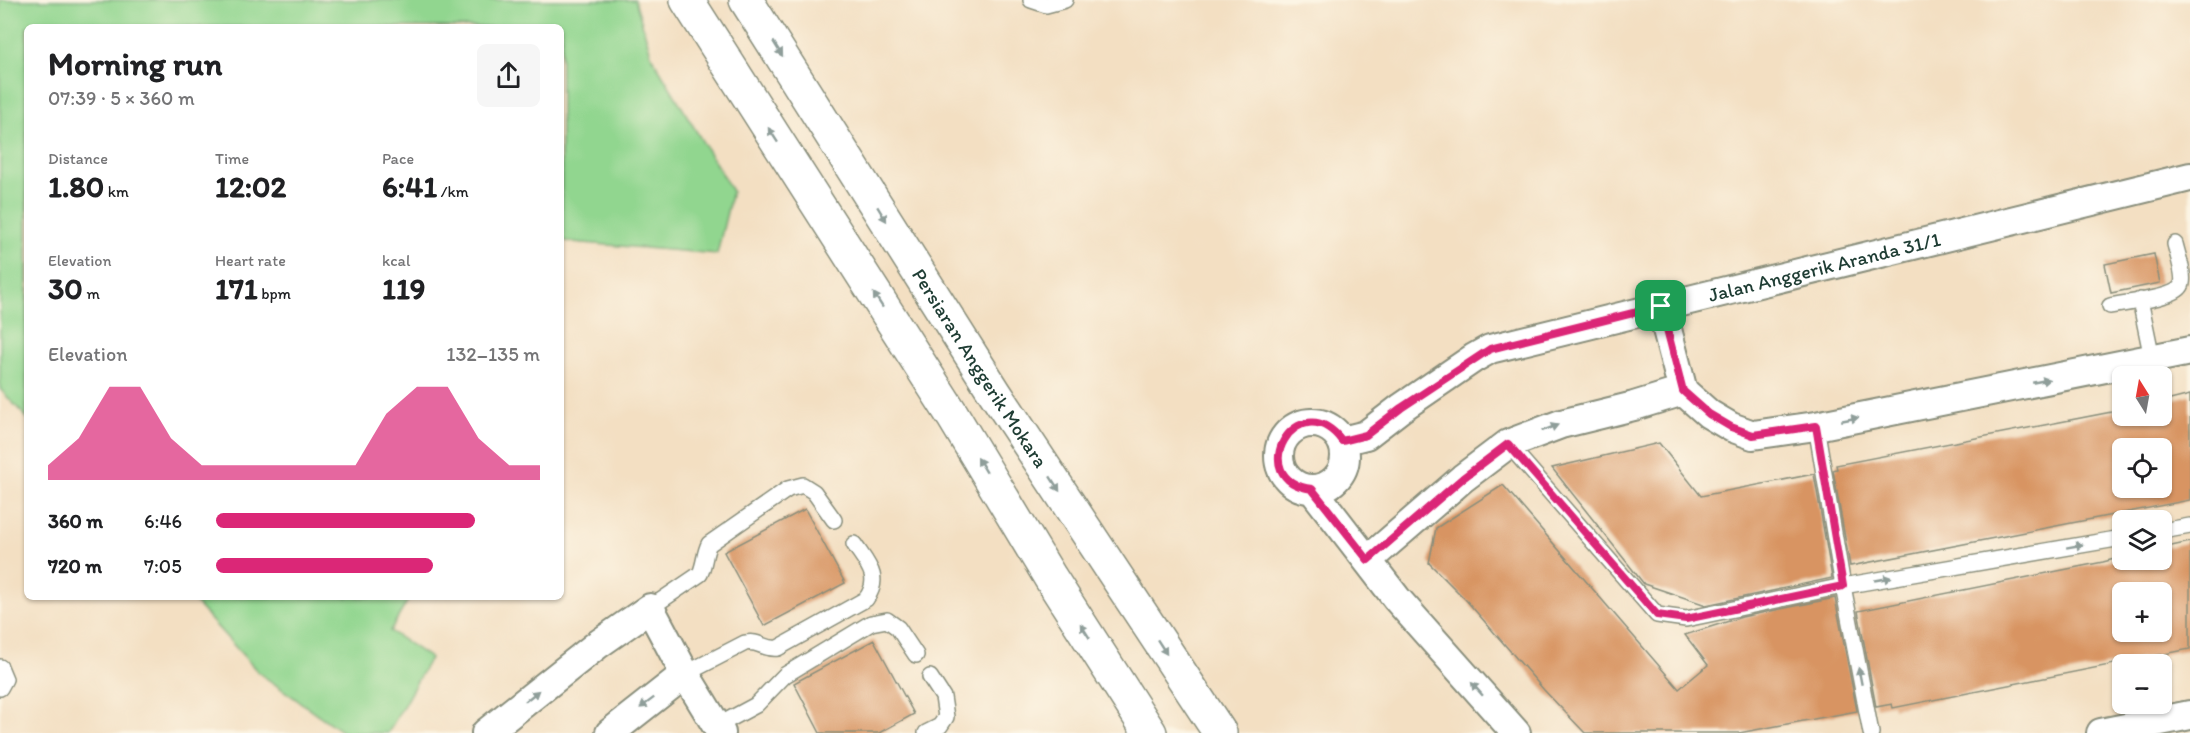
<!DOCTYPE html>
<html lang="en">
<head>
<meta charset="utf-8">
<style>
	body { margin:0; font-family:Itim,sans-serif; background:#f6f6f6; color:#202124; height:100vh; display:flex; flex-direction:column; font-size:22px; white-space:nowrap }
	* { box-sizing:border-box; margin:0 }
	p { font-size:20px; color:#757577 }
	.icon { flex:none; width:33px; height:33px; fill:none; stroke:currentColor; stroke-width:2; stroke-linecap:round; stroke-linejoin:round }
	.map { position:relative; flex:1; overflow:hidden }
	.panel { position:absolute; left:24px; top:24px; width:540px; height:576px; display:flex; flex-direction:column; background:#fff; border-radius:9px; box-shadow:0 2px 4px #0004 }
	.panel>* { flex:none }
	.needle { width:39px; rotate:349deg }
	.controls { position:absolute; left:2112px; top:366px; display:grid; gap:12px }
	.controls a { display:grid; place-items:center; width:60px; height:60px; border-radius:9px; background:#fff; box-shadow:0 2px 4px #0004; font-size:30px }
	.pin { position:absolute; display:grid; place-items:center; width:51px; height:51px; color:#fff; margin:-26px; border-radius:12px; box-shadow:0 3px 9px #0006 }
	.round { display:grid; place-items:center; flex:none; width:63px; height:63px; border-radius:9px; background:#f6f6f6 }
	.head { display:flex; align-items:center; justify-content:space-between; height:102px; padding:0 24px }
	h1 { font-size:33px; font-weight:800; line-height:45px }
	.metrics { display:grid; grid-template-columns:repeat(3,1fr); gap:9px; height:102px; padding:6px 24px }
	.metrics div { display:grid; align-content:center }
	.metrics b { font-size:30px; font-weight:800 }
	.metrics small { font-size:16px; font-weight:400 }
	.metrics p { font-size:16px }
	.chart { height:168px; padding:12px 24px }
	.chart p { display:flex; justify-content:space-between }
	.chart svg { width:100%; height:108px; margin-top:6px; fill:#db2777; opacity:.7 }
	ul { padding:0 24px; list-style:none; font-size:20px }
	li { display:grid; grid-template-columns:96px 72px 1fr; align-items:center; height:45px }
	li i { height:15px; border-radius:8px; background:#db2777 }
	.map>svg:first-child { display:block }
	.green { fill:#91d68f; stroke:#588a62; stroke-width:1.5 }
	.building { fill:#d89462; fill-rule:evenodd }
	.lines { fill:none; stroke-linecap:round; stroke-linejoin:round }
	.service-casing { stroke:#898e7b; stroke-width:18 }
	.minor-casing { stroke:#898e7b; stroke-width:32 }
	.primary-casing { stroke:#898e7b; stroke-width:36 }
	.service { stroke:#fff; stroke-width:15 }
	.minor { stroke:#fff; stroke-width:28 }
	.primary { stroke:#fff; stroke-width:33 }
	.oneway { fill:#8f9e9a }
	.route-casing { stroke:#fff; stroke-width:12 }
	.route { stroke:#db2777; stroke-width:8 }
	.labels { text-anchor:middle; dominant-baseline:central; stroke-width:5; stroke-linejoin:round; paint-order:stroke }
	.street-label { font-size:20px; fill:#1f3d34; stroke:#fcf5e5 }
</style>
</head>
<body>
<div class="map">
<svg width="2190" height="733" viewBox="0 0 2190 733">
	<rect width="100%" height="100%" fill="#fcf5e5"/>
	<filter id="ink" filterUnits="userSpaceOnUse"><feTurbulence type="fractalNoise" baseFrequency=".0167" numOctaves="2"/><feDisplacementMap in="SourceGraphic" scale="12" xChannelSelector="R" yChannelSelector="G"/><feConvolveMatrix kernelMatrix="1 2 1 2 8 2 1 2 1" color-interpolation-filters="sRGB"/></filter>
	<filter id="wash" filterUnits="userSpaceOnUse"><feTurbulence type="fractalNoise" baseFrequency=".008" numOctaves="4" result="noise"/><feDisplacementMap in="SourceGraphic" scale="24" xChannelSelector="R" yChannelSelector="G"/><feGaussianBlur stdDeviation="1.35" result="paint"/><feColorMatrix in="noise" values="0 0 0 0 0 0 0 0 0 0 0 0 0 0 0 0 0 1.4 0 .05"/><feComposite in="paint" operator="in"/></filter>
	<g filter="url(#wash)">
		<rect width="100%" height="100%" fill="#f3dfc2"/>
		<!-- green -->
		<g class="green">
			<polygon points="0,0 635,0 652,57 732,191 717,254 571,242 561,240 561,27 27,27 27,418 0,389"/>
			<polygon points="190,597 410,597 390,631 430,658 388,733 344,733 259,673"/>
		</g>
		<g id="blocks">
			<!-- building -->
			<g class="building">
				<polygon points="2154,254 2160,283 2111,293 2105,264"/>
				<path d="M2190 395V500L1850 566 1833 470 1837 469 1836 465 2122 410V416H2162V402ZM2122 448H2162V488H2122Z"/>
				<polygon points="1659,443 1701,496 1814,474 1832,578 1706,605 1644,584 1552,468"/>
				<polygon points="1503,485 1679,689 1708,665 1685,635 1742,617 1835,598 1857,711 1739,733 1585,733 1544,690 1466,600 1429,563 1436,528"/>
				<polygon points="805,509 845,583 764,626 724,552"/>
				<path d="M2190 542V649L1893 708 1892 704 1876 707 1858 611 2103 562 2122 557V560H2162V548ZM2122 592H2162V632H2122Z"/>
				<polygon points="874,640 914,714 879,733 820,733 794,683"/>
			</g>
		</g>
	</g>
	<g filter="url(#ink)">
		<use href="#blocks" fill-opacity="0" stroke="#898e7b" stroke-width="1.5"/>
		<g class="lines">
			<defs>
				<g id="service">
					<polyline points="1031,0 1046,5 1065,0"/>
					<polyline points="2140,300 2152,358"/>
					<path d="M2110 306C2124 303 2175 298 2181 286 2186 278 2177 253 2175 244"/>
					<polyline points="1816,426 1843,586 1871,733"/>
					<polyline points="1508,444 1657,615 1686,619 1843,586 2122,538"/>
					<polyline points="2162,531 2190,526"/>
					<path d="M650 608 700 574C705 563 704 554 709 544L788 489 803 485 814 492 834 520"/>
					<polyline points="0,667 5,679 0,688"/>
					<path d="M685 674 745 643C760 640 762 650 778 648L866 599C882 577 867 564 854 544"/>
					<polyline points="714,730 717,726 756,705 785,675 871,623 887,620 898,628 916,655"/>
					<polyline points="926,733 940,726 946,717 943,697 930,677"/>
				</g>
				<g id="minor">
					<polyline points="1661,306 1683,391"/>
					<circle cx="1312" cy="456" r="33"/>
					<path id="s1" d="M1342 441 1366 435 1401 408 1474 358 1490 349 2190 177"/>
					<polyline points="1312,489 1397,599 1516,733"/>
					<polyline points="1368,560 1463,478 1508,444 1561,424 1634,406 1683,391 1709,414 1731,427 1753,435 1816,426 2190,351"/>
					<polyline points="486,733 597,645 650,608 685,674 721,733"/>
					<polyline points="610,733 685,674"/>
					<polyline points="2101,733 2190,715"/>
				</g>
				<g id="primary">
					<polyline points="687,0 953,416 1050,577 1150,733"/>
					<path id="s2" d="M746 0 995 393 1220 733"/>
				</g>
			</defs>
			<!-- service casing -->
			<use href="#service" class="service-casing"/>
			<!-- minor casing -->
			<use href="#minor" class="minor-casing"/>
			<!-- primary casing -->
			<use href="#primary" class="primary-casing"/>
			<!-- service -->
			<use href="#service" class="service"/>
			<!-- minor -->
			<use href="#minor" class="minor"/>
			<!-- primary -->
			<use href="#primary" class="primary"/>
		</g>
		<!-- one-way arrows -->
		<defs><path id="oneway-solid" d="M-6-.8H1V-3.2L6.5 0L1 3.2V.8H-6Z" transform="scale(1.5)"/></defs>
		<g class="oneway">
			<use href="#oneway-solid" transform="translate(778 49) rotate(58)"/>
			<use href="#oneway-solid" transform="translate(773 135) rotate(-123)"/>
			<use href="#oneway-solid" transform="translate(882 214) rotate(58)"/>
			<use href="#oneway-solid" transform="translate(878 300) rotate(-123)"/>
			<use href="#oneway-solid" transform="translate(2041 381) rotate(-11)"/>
			<use href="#oneway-solid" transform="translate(1850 419) rotate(-11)"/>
			<use href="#oneway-solid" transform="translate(1550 428) rotate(-21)"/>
			<use href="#oneway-solid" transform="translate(982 465) rotate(-121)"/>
			<use href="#oneway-solid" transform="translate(1055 484) rotate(57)"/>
			<use href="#oneway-solid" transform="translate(2075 546) rotate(-10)"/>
			<use href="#oneway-solid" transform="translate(1883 579) rotate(-10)"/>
			<use href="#oneway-solid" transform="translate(1085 631) rotate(-123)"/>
			<use href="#oneway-solid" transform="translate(1162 647) rotate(57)"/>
			<use href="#oneway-solid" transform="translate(1860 676) rotate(-101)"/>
			<use href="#oneway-solid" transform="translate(1477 689) rotate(-131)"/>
			<use href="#oneway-solid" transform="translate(532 696) rotate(-39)"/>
			<use href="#oneway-solid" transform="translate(647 703) rotate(143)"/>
		</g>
	</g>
	<g class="lines" filter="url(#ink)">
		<defs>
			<path id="route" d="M1661 306 1683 391 1709 414 1731 427 1753 435 1816 426 1843 586 1686 619 1657 615 1508 444 1463 478 1368 560 1312 489C1242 480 1298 383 1342 441L1366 435 1401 408 1490 349Z"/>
		</defs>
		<!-- route casing -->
		<use href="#route" class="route-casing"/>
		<!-- route -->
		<use href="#route" class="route"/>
	</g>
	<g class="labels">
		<!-- street labels -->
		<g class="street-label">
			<text stroke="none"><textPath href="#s1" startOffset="520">Jalan Anggerik Aranda 31/1</textPath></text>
			<text stroke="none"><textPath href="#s2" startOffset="436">Persiaran Anggerik Mokara</textPath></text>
		</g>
	</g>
</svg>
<div class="controls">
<a><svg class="needle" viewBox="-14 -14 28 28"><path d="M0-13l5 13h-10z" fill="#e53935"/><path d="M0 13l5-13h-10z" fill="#757577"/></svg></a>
<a><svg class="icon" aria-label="locate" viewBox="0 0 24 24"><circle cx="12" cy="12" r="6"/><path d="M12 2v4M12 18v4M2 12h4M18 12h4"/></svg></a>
<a><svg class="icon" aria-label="layers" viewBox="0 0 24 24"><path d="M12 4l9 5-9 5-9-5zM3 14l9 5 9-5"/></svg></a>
<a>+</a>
<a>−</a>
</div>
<div class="pin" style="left:1661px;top:306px;background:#1e9e55"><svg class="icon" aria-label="arrive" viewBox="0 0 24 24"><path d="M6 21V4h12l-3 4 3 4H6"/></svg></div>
<section class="panel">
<div class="head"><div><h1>Morning run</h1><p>07:39 · 5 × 360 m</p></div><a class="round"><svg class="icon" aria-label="share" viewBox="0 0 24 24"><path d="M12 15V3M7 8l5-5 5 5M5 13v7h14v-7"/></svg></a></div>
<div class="metrics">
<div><p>Distance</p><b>1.80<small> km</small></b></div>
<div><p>Time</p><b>12:02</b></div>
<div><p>Pace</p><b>6:41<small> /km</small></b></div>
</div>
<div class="metrics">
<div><p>Elevation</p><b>30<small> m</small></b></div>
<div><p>Heart rate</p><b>171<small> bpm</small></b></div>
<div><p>kcal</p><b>119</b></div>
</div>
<div class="chart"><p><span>Elevation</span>132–135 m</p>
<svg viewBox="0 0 160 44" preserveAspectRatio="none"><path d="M0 44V38L10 27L20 6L30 6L40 27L50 38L60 38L70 38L80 38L90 38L100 38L110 17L120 6L130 6L140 27L150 38L160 38V44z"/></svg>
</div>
<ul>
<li><b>360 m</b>6:46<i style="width:80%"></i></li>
<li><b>720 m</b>7:05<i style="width:67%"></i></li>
</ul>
</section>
</div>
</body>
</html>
